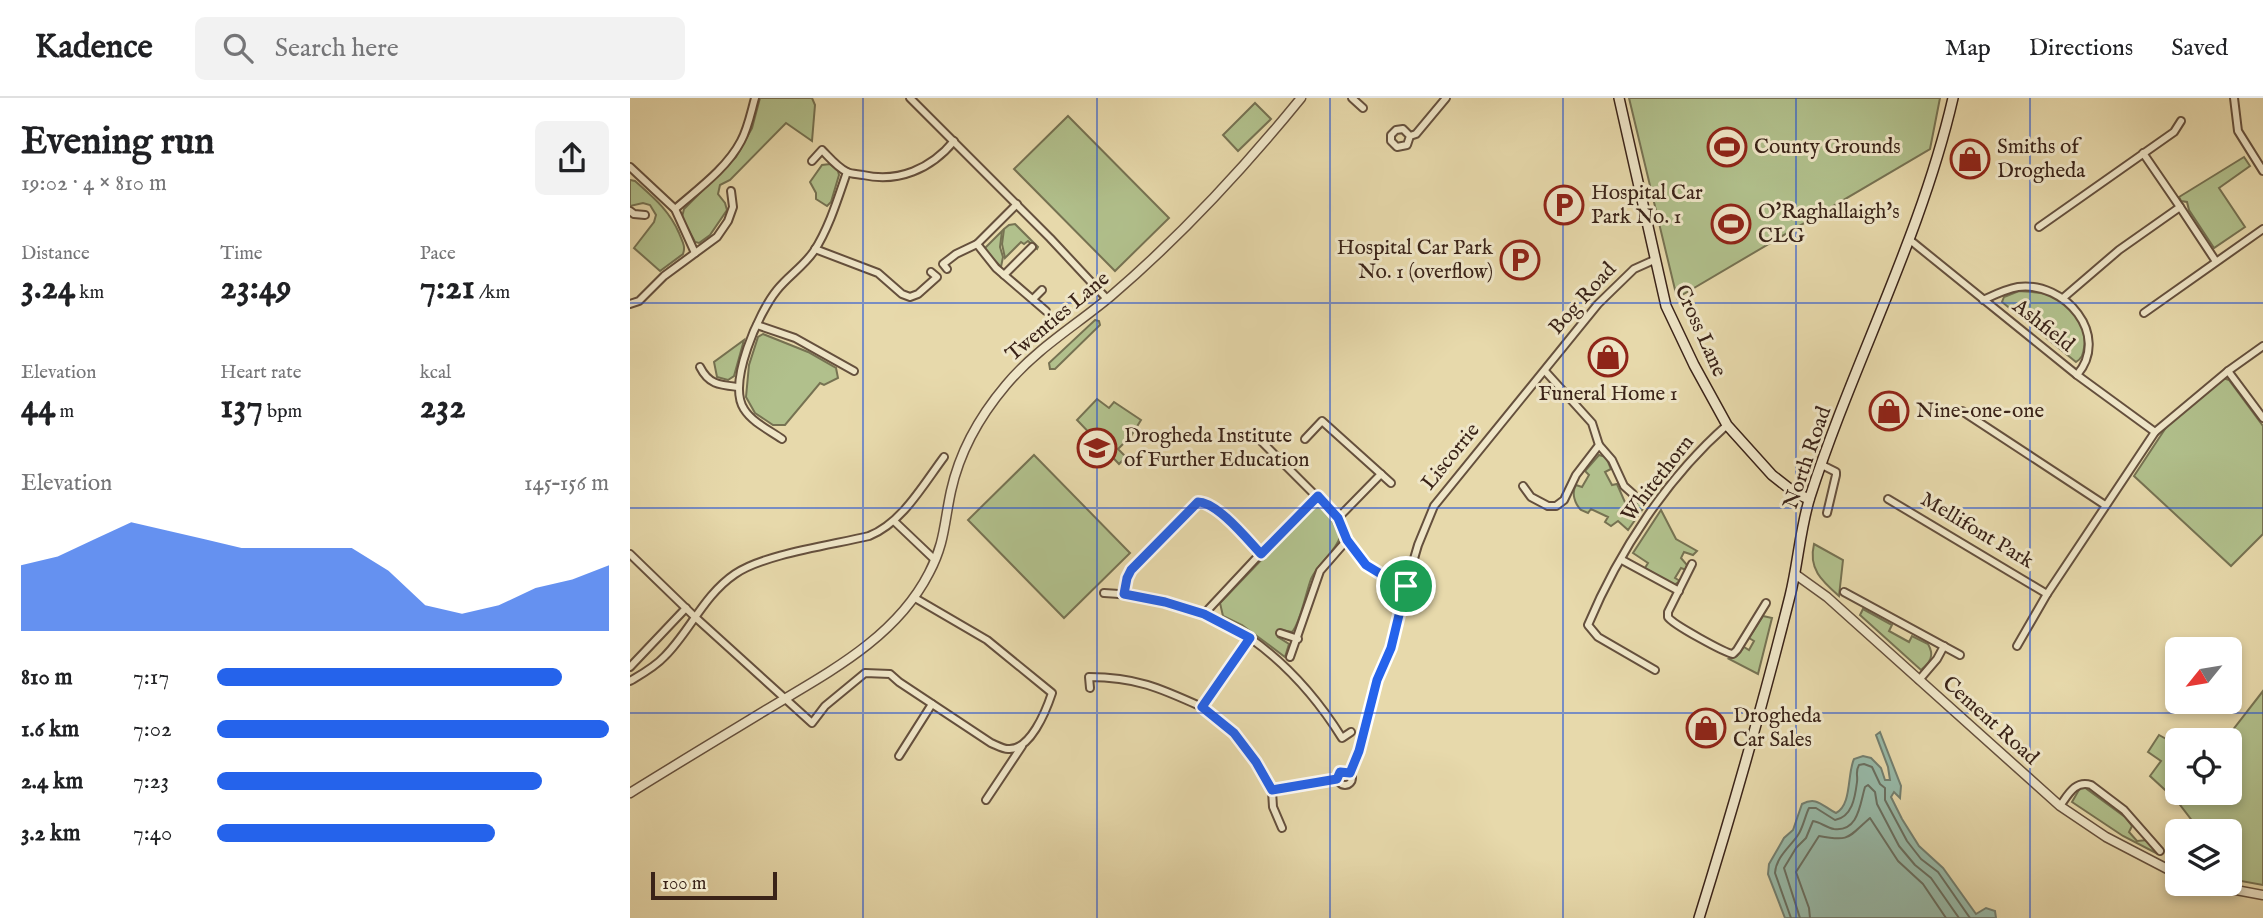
<!DOCTYPE html>
<html lang="en">
<head>
<meta charset="utf-8">
<style>
	body { margin:0; font-family:"IM FELL English",serif; background:#f2f2f2; color:#202124; height:100vh; display:flex; flex-direction:column; font-size:26px; white-space:nowrap }
	* { box-sizing:border-box; margin:0 }
	p { font-size:23px; color:#757577 }
	.icon { flex:none; width:38px; height:38px; fill:none; stroke:currentColor; stroke-width:2; stroke-linecap:round; stroke-linejoin:round }
	.map { position:relative; flex:1; overflow:hidden }
	.details { display:flex; flex-direction:column; background:#fff; width:630px }
	.details>* { flex:none }
	.needle { width:46px; rotate:240deg }
	.tools { position:absolute; left:1535px; top:539px; display:grid; gap:14px }
	.tools a { display:grid; place-items:center; width:77px; height:77px; border-radius:10px; background:#fff; box-shadow:0 4px 10px #0003; font-size:35px }
	.scale { position:absolute; left:21px; bottom:18px; width:126px; box-sizing:border-box; padding-left:7px; border:4px solid #3a2318; border-top:0; font-size:19px; line-height:24px; white-space:nowrap; color:#3a2318; -webkit-text-stroke:5px #efe6c8; paint-order:stroke }
	.pin { position:absolute; display:grid; place-items:center; width:60px; height:60px; color:#fff; margin:-30px; border:4px solid #fff; border-radius:50%; box-shadow:0 2px 7px #0007 }
	.round { display:grid; place-items:center; flex:none; width:74px; height:74px; border-radius:10px; background:#f2f2f2 }
	.overview { display:flex; align-items:center; justify-content:space-between; height:119px; padding:0 21px }
	h1 { font-size:38px; font-weight:800; line-height:52px }
	.figures { display:grid; grid-template-columns:repeat(3,1fr); gap:10px; height:119px; padding:7px 21px }
	.figures div { display:grid; align-content:center }
	.figures b { font-size:35px; font-weight:800 }
	.figures small { font-size:19px; font-weight:400 }
	.figures p { font-size:19px }
	.chart { height:196px; padding:14px 21px }
	.chart p { display:flex; justify-content:space-between }
	.chart svg { width:100%; height:126px; margin-top:7px; fill:#2563eb; opacity:.7 }
	ul { padding:0 21px; list-style:none; font-size:23px }
	li { display:grid; grid-template-columns:112px 84px 1fr; align-items:center; height:52px }
	li i { height:18px; border-radius:9px; background:#2563eb }
	header { display:flex; align-items:center; gap:42px; box-sizing:border-box; height:98px; padding:0 35px; background:#fff; border-bottom:2px solid #e0e0e0 }
	header strong { font-size:33px }
	nav { display:flex; gap:38px; margin-inline-start:auto; font-size:24px }
	.search { width:490px; height:63px; background:#f2f2f2; display:flex; align-items:center; gap:18px; box-sizing:border-box; padding:0 24px; border-radius:10px; color:#757577; font-size:26px }
	main { display:flex; flex:1; min-height:0 }
	.map>svg:first-child { display:block }
	.green { fill:#b1c08c; stroke:#767252; stroke-width:2 }
	.water { fill:#97baa9; stroke:#727e6f; stroke-width:2 }
	.lines { fill:none; stroke-linecap:round; stroke-linejoin:round }
	.shore { stroke:#686e60; stroke-width:2 }
	.minor-casing { stroke:#65503d; stroke-width:10 }
	.tertiary-casing { stroke:#65503d; stroke-width:11 }
	.secondary-casing { stroke:#3a2318; stroke-width:12 }
	.minor { stroke:#efe6c8; stroke-width:6 }
	.tertiary { stroke:#efe6c8; stroke-width:8 }
	.secondary { stroke:#efe6c8; stroke-width:9 }
	.route-casing { stroke:#fff; stroke-width:14 }
	.route { stroke:#2563eb; stroke-width:9 }
	.grid { fill:none; stroke:#1d4ed8; stroke-width:2; stroke-opacity:0.55 }
	.labels { text-anchor:middle; dominant-baseline:central; stroke-width:6; stroke-linejoin:round; paint-order:stroke }
	.poi-label { font-size:21px; fill:#3a2318; stroke:#efe6c8; text-anchor:start }
	.street-label { font-size:21px; fill:#3a2318; stroke:#efe6c8 }
</style>
</head>
<body>
<header>
<strong>Kadence</strong>
<div class="search"><svg class="icon" aria-label="search" viewBox="0 0 24 24"><circle cx="10" cy="10" r="6"/><path d="M15 15l6 6"/></svg>Search here</div>
<nav><a>Map</a><a>Directions</a><a>Saved</a></nav>
</header>
<main>
<section class="details">
<div class="overview"><div><h1>Evening run</h1><p>19:02 · 4 × 810 m</p></div><a class="round"><svg class="icon" aria-label="share" viewBox="0 0 24 24"><path d="M12 15V3M7 8l5-5 5 5M5 13v7h14v-7"/></svg></a></div>
<div class="figures">
<div><p>Distance</p><b>3.24<small> km</small></b></div>
<div><p>Time</p><b>23:49</b></div>
<div><p>Pace</p><b>7:21<small> /km</small></b></div>
</div>
<div class="figures">
<div><p>Elevation</p><b>44<small> m</small></b></div>
<div><p>Heart rate</p><b>137<small> bpm</small></b></div>
<div><p>kcal</p><b>232</b></div>
</div>
<div class="chart"><p><span>Elevation</span>145–156 m</p>
<svg viewBox="0 0 160 44" preserveAspectRatio="none"><path d="M0 44V21L10 18L20 12L30 6L40 9L50 12L60 15L70 15L80 15L90 15L100 23L110 35L120 38L130 35L140 29L150 26L160 21V44z"/></svg>
</div>
<ul>
<li><b>810 m</b>7:17<i style="width:88%"></i></li>
<li><b>1.6 km</b>7:02<i style="width:100%"></i></li>
<li><b>2.4 km</b>7:23<i style="width:83%"></i></li>
<li><b>3.2 km</b>7:40<i style="width:71%"></i></li>
</ul>
</section>
<div class="map">
<svg width="1633" height="820" viewBox="0 0 1633 820">
	<rect width="100%" height="100%" fill="#e7d9ab"/>
	<filter id="stains"><feTurbulence type="fractalNoise" baseFrequency=".00286" numOctaves="4"/><feColorMatrix values="0 0 0 0 .2 0 0 0 0 .09 0 0 0 0 .02 0 0 0 .5 -.17"/></filter>
	<radialGradient id="worn" r=".72"><stop offset=".6" stop-color="#630" stop-opacity="0"/><stop offset="1" stop-color="#630" stop-opacity=".3"/></radialGradient>
	<!-- green -->
	<g class="green">
		<polygon points="130,0 182,0 185,7 182,43 156,25 100,82 90,87 88,96 95,105 97,112 80,137 69,145 65,144 52,119 54,111 106,59 122,30"/>
		<polygon points="999,0 1310,0 1300,51 1047,200"/>
		<polygon points="625,5 641,21 608,53 593,37"/>
		<polygon points="438,18 539,120 485,173 384,71"/>
		<polygon points="1614,59 1620,68 1589,90 1615,129 1584,150 1559,112 1557,104 1551,103 1549,99"/>
		<polygon points="200,66 208,73 209,77 201,104 197,108 186,101 186,95 180,84 192,67"/>
		<path d="M0 82 5 83C24 100 39 112 49 135 52 143 56 148 53 156L30 173 4 150 24 124 26 117 20 107 13 105 0 108Z"/>
		<polygon points="385,126 408,149 407,151 398,143 394,146 391,144 375,160 372,146 374,131 379,127"/>
		<polygon points="372,133 370,149 373,159 371,169 354,151"/>
		<path d="M1389 193C1400 194 1411 194 1422 198 1442 207 1458 228 1454 250 1453 257 1452 260 1446 264L1372 204 1374 199Z"/>
		<polygon points="465,222 469,223 470,227 425,271 420,271 419,265"/>
		<polygon points="133,236 178,254 206,270 208,280 194,287 190,285 155,327 143,327 125,315 116,299 119,267 128,239"/>
		<polygon points="114,242 104,278 98,282 87,279 84,264"/>
		<polygon points="1593,280 1599,282 1633,328 1633,436 1601,468 1504,378 1537,328"/>
		<polygon points="467,301 479,310 484,304 511,322 501,338 488,351 496,359 489,366 447,322"/>
		<polygon points="404,357 500,455 434,520 338,422"/>
		<path d="M969 357 976 359 981 371 975 374 982 387 987 386 997 409 1014 402 1017 405 998 432 988 423 981 428 975 424 978 419 961 411 958 415 951 412C945 406 941 395 946 387L952 389 959 377 955 373Z"/>
		<path d="M683 408H690L700 418 710 439C705 455 688 465 681 481 676 494 670 526 662 534L650 532 648 539 659 546 655 559 612 527 593 518 590 505Z"/>
		<polygon points="1031,412 1046,441 1067,453 1063,457 1054,454 1051,460 1057,467 1056,472 1051,470 1045,480 1050,483 1044,487 1015,470 1018,465 1003,455"/>
		<path d="M1184 446 1213 462 1209 498C1192 483 1178 471 1184 446Z"/>
		<path d="M1233 511 1262 527 1259 533 1279 544 1282 538 1298 546C1305 558 1300 564 1291 572L1230 517Z"/>
		<polygon points="1133,518 1142,520 1128,576 1099,561 1107,558 1114,549 1119,552 1124,543 1119,540"/>
		<polygon points="1633,593 1633,787 1600,781 1600,733 1570,733 1547,703 1520,678 1531,663 1518,654 1529,637 1547,647 1547,695 1600,695 1600,642 1595,642"/>
		<polygon points="1454,689 1495,719 1502,728 1499,734 1507,743 1518,742 1528,756 1493,738 1442,704 1450,690"/>
	</g>
	<!-- water -->
	<path class="water" d="M1250 634 1271 688 1270 700 1264 694 1261 699 1272 721 1289 748 1313 770 1346 816 1356 810 1365 813 1366 820H1155L1138 776 1139 766 1154 740 1163 732 1172 706C1187 698 1192 708 1206 715 1222 707 1217 676 1224 661L1233 658 1241 660 1251 670 1255 682H1260L1258 669 1246 637Z"/>
	<g class="lines">
		<!-- shore -->
		<g class="shore">
			<path d="M1161 820 1145 775C1146 759 1160 749 1168 737 1173 730 1175 718 1179 710H1186L1205 722C1222 719 1225 700 1227 684 1228 677 1225 674 1229 667L1234 666 1242 669 1250 686 1255 690V702L1277 743 1291 761 1308 774 1340 820"/>
			<path d="M1170 820 1154 770 1166 750 1176 740 1183 723C1190 724 1197 730 1204 731 1229 734 1230 705 1235 689L1238 687 1245 694 1247 706 1269 748 1285 767 1301 780 1329 820"/>
			<path d="M1180 820 1179 810 1166 774 1189 738C1221 744 1218 739 1240 720L1268 763 1293 786 1316 820"/>
		</g>
		<defs>
			<g id="minor">
				<polyline points="280,0 420,140 477,201"/>
				<polyline points="722,0 733,10"/>
				<polyline points="1604,0 1608,33 1633,73"/>
				<polyline points="780,38 773,31 766,32 761,37 761,43 767,49 777,47 780,38 786,36 816,0"/>
				<polyline points="1513,55 1550,109"/>
				<path d="M182 63 192 52C199 59 207 69 217 74 221 76 228 76 233 77 268 85 301 71 324 43"/>
				<polyline points="0,69 45,111 65,155"/>
				<path d="M45 111C68 91 97 70 111 43 118 30 121 14 125 0"/>
				<polyline points="0,113 4,116 15,117"/>
				<polyline points="1409,129 1544,34 1551,23"/>
				<polyline points="1280,142 1447,277 1525,334"/>
				<polyline points="347,146 366,170 416,213"/>
				<polyline points="185,151 248,175 272,196 280,199 288,196 307,179 301,174"/>
				<polyline points="317,171 313,166 326,156 347,146 387,106"/>
				<polyline points="374,177 402,149"/>
				<polyline points="1433,200 1489,152 1550,109 1585,162"/>
				<polyline points="403,201 412,192"/>
				<path d="M1353 202C1364 197 1376 191 1388 189 1435 183 1481 237 1447 277"/>
				<polyline points="0,206 9,203 34,178 87,139 98,123 103,109 101,93"/>
				<polyline points="1514,215 1633,131"/>
				<polyline points="127,227 165,240 224,273"/>
				<path d="M70 269C79 287 90 287 109 289"/>
				<polyline points="1598,273 1633,320"/>
				<polyline points="1332,313 1475,407"/>
				<polyline points="627,339 708,420 717,442 736,467 764,484 776,488 788,447 804,408 968,206 1004,171 1024,162"/>
				<path d="M152 341C139 332 122 324 114 311 97 285 129 214 147 192 158 178 174 168 184 153 199 130 208 100 217 74"/>
				<polyline points="675,341 692,323 761,385"/>
				<polyline points="969,347 982,362 994,388 1003,396"/>
				<polyline points="1192,367 1206,374 1206,377 1197,415"/>
				<polyline points="893,388 901,399 918,408 926,408 934,402 946,377 969,347 962,325 915,273"/>
				<polyline points="1258,401 1417,496"/>
				<polyline points="708,420 751,376"/>
				<polyline points="264,423 305,462"/>
				<path d="M0 456 65 519 182 625 195 608 235 575 260 576 269 584 361 645C366 647 373 651 378 651 400 653 416 613 422 595L357 542 285 500"/>
				<polyline points="992,462 1049,493"/>
				<path d="M1062 466 1038 514V519C1042 526 1095 555 1103 556L1107 552 1136 505"/>
				<polyline points="1214,494 1330,557"/>
				<path d="M474 495C509 496 541 506 574 516L631 455"/>
				<path d="M494 496 497 480 501 472 568 403C588 404 617 441 631 455L688 398"/>
				<polyline points="650,535 668,541"/>
				<path d="M620 540C658 567 687 600 712 640L721 634"/>
				<polyline points="1387,548 1417,496 1525,334 1598,273 1633,248"/>
				<polyline points="660,559 690,473 717,442"/>
				<polyline points="0,569 56,510"/>
				<path d="M1025 572 968 539 958 527C989 453 1037 380 1097 327"/>
				<polyline points="1289,582 1307,561 1314,548"/>
				<path d="M0 583C12 576 25 569 35 558 60 533 74 497 105 476 134 456 202 447 239 438 272 425 293 387 314 359"/>
				<path d="M460 590 459 579C506 579 530 590 572 609L620 540 574 516"/>
				<polyline points="572,609 604,635 626,665 642,693 643,709 652,730"/>
				<polyline points="269,658 302,606"/>
				<circle cx="715" cy="680" r="7"/>
				<polyline points="720,675 729,653 747,582 761,550 776,488"/>
				<polyline points="642,693 707,681"/>
				<polyline points="356,702 392,648"/>
				<path d="M1430 708C1438 697 1445 682 1461 687L1494 712 1530 753"/>
			</g>
			<g id="tertiary">
				<polyline points="1165,476 1197,499 1430,708 1476,739 1547,776"/>
				<path d="M0 695C45 667 90 640 136 612 197 575 265 541 299 475 315 445 314 425 321 393 330 352 349 319 376 287 406 251 445 228 481 198 550 139 614 70 671 0"/>
				<polyline points="1574,786 1633,797"/>
			</g>
			<g id="secondary">
				<polyline points="989,0 1036,208 1064,267 1097,327 1142,377 1165,395 1179,401"/>
				<path d="M1069 820C1102 714 1133 606 1160 498 1168 466 1170 431 1180 399 1223 265 1291 139 1323 0"/>
			</g>
		</defs>
		<!-- minor casing -->
		<use href="#minor" class="minor-casing"/>
		<!-- tertiary casing -->
		<use href="#tertiary" class="tertiary-casing"/>
		<!-- secondary casing -->
		<use href="#secondary" class="secondary-casing"/>
		<!-- minor -->
		<use href="#minor" class="minor"/>
		<!-- tertiary -->
		<use href="#tertiary" class="tertiary"/>
		<!-- secondary -->
		<use href="#secondary" class="secondary"/>
	</g>
	<g class="lines">
		<defs>
			<path id="route" d="M688 398 708 420 717 442 736 467 764 484 776 488 761 550 747 582 729 653 720 675 710 674 707 681 642 692 626 664 604 635 572 609 620 540 574 516 535 504 494 496 497 480 501 472 568 404C587 404 617 441 631 456Z"/>
		</defs>
		<!-- route casing -->
		<use href="#route" class="route-casing"/>
		<!-- route -->
		<use href="#route" class="route"/>
	</g>
	<!-- grid -->
	<path class="grid" d="M233 0V820M467 0V820M700 0V820M933 0V820M1166 0V820M1400 0V820M0 205H1633M0 410H1633M0 615H1633"/>
	<!-- icons -->
	<defs>
		<symbol id="stadium-ring" viewBox="-11 -11 22 22"><circle r="9.5" fill="#efe6c8" stroke="#8f2418" stroke-width="1.5"/><path d="M0-5a6.5 5 0 1 0 0 10a6.5 5 0 1 0 0-10ZM-3.5-1.8h7v3.6h-7Z" fill="#8f2418"/></symbol>
		<symbol id="shop-ring" viewBox="-11 -11 22 22"><circle r="9.5" fill="#efe6c8" stroke="#8f2418" stroke-width="1.5"/><path d="M-5-2.5h2.3a2.7 3.5 0 0 1 5.4 0H5L5.5 6h-11ZM-1.5-2.5h3a1.5 2.3 0 0 0-3 0Z" fill="#8f2418"/></symbol>
		<symbol id="parking-ring" viewBox="-11 -11 22 22"><circle r="9.5" fill="#efe6c8" stroke="#8f2418" stroke-width="1.5"/><path d="M-3.5-5.5H1a3.5 3.5 0 0 1 0 7H-1V5.5H-3.5ZM-1-3.4V-.6H.8a1.4 1.4 0 0 0 0-2.8Z" fill="#8f2418"/></symbol>
		<symbol id="university-ring" viewBox="-11 -11 22 22"><circle r="9.5" fill="#efe6c8" stroke="#8f2418" stroke-width="1.5"/><path d="M0-5L7-2L0 1L-7-2ZM-4 1L0 2.5L4 1V4Q0 6-4 4Z" fill="#8f2418"/></symbol>
	</defs>
	<g fill-rule="evenodd">
		<use href="#stadium-ring" x="1075" y="27" width="44" height="44"/>
		<use href="#shop-ring" x="1318" y="39" width="44" height="44"/>
		<use href="#parking-ring" x="912" y="85" width="44" height="44"/>
		<use href="#stadium-ring" x="1079" y="104" width="44" height="44"/>
		<use href="#parking-ring" x="868" y="140" width="44" height="44"/>
		<use href="#shop-ring" x="956" y="237" width="44" height="44"/>
		<use href="#shop-ring" x="1237" y="291" width="44" height="44"/>
		<use href="#university-ring" x="445" y="328" width="44" height="44"/>
		<use href="#shop-ring" x="1054" y="608" width="44" height="44"/>
	</g>
	<g class="labels">
		<!-- poi labels -->
		<g class="poi-label">
			<text x="1124" y="49">County Grounds</text>
			<text x="1367" y="49">Smiths of<tspan x="1367" dy="24">Drogheda</tspan></text>
			<text x="961" y="95">Hospital Car<tspan x="961" dy="24">Park No. 1</tspan></text>
			<text x="1128" y="114">O'Raghallaigh's<tspan x="1128" dy="24">CLG</tspan></text>
			<text x="863" y="150" text-anchor="end">Hospital Car Park<tspan x="863" dy="24">No. 1 (overflow)</tspan></text>
			<text x="978" y="296" text-anchor="middle">Funeral Home 1</text>
			<text x="1286" y="313">Nine-one-one</text>
			<text x="494" y="338">Drogheda Institute<tspan x="494" dy="24">of Further Education</tspan></text>
			<text x="1103" y="618">Drogheda<tspan x="1103" dy="24">Car Sales</tspan></text>
		</g>
		<!-- street labels -->
		<g class="street-label">
			<text transform="translate(953 201) rotate(-48)">Bog Road</text>
			<text transform="translate(428 219) rotate(-40)">Twenties Lane</text>
			<text transform="translate(1413 228) rotate(38)">Ashfield</text>
			<text transform="translate(1070 233) rotate(66)">Cross Lane</text>
			<text transform="translate(821 359) rotate(-51)">Liscorrie</text>
			<text transform="translate(1178 360) rotate(-71)">North Road</text>
			<text transform="translate(1028 381) rotate(-52)">Whitethorn</text>
			<text transform="translate(1347 433) rotate(31)">Mellifont Park</text>
			<text transform="translate(1360 623) rotate(42)">Cement Road</text>
		</g>
	</g>
	<rect width="100%" height="100%" filter="url(#stains)"/>
	<rect width="100%" height="100%" fill="url(#worn)"/>
</svg>
<div class="tools">
<a><svg class="needle" viewBox="-14 -14 28 28"><path d="M0-13l5 13h-10z" fill="#e53935"/><path d="M0 13l5-13h-10z" fill="#757577"/></svg></a>
<a><svg class="icon" aria-label="locate" viewBox="0 0 24 24"><circle cx="12" cy="12" r="6"/><path d="M12 2v4M12 18v4M2 12h4M18 12h4"/></svg></a>
<a><svg class="icon" aria-label="layers" viewBox="0 0 24 24"><path d="M12 4l9 5-9 5-9-5zM3 14l9 5 9-5"/></svg></a>
</div>
<div class="scale">100 m</div>
<div class="pin" style="left:776px;top:488px;background:#1e9e55"><svg class="icon" aria-label="arrive" viewBox="0 0 24 24"><path d="M6 21V4h12l-3 4 3 4H6"/></svg></div>
</div>
</main>
</body>
</html>
